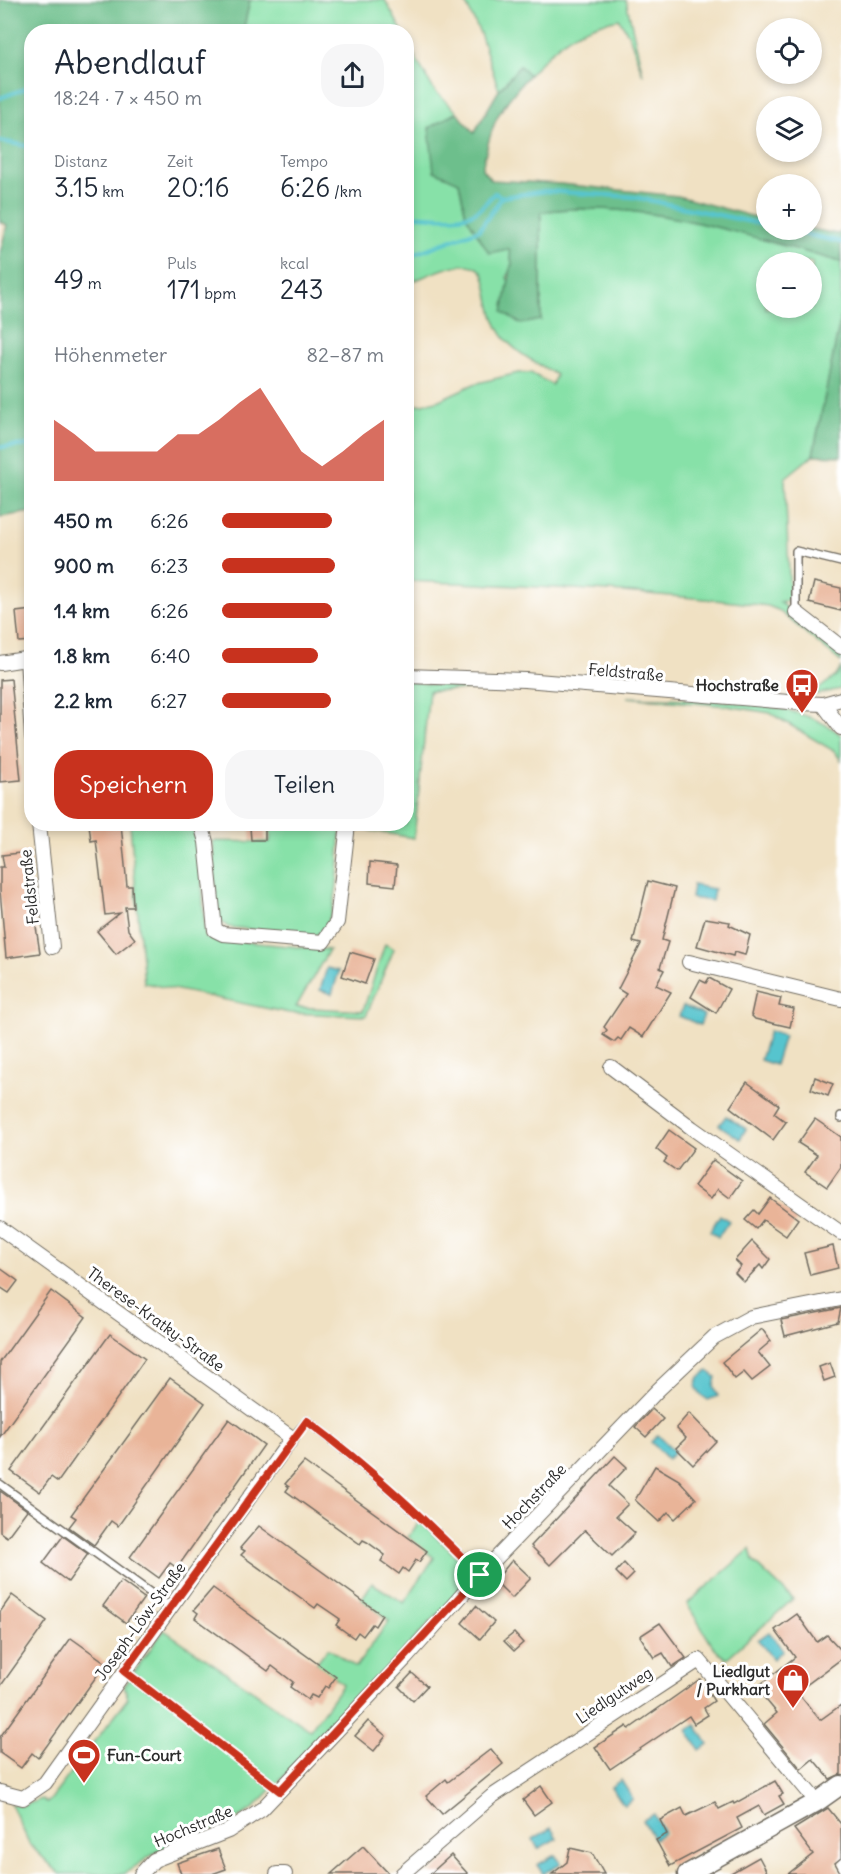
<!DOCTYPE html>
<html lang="de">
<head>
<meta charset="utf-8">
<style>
	body { margin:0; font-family:Delius,sans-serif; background:#f6f6f7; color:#1f2937; height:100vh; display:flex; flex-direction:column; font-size:22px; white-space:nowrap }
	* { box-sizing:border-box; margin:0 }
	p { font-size:20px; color:#747a83 }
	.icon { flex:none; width:33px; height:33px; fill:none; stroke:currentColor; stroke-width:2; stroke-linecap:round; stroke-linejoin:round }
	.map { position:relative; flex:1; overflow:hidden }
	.drawer { position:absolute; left:24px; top:24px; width:390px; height:807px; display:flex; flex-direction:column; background:#fff; border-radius:24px; box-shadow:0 3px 9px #0003 }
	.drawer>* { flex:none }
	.buttons { position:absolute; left:756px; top:18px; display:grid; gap:12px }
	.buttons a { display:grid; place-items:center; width:66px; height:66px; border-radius:50%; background:#fff; box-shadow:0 3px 9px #0003; font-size:30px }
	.pin { position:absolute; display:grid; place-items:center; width:51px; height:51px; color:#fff; margin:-26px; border:3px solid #fff; border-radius:50%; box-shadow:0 2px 6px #0007 }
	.round { display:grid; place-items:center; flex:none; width:63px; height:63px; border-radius:24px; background:#f6f6f7 }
	.head { display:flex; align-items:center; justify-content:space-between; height:102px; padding:0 30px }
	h1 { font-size:33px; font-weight:600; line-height:45px }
	.figures { display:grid; grid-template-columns:repeat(3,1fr); gap:9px; height:102px; padding:6px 30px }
	.figures div { display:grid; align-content:center }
	.figures b { font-size:26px; font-weight:600 }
	.figures small { font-size:16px; font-weight:400 }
	.figures p { font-size:16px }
	.chart { height:168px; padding:12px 30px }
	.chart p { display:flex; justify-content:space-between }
	.chart svg { width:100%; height:108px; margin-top:6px; fill:#c8321e; opacity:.7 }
	.primary-button { display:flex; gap:12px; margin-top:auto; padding:12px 30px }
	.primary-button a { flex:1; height:69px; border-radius:24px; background:#c8321e; color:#fff; font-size:24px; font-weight:600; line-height:69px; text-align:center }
	.primary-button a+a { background:#f6f6f7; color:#1f2937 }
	ul { padding:0 30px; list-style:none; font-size:20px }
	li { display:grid; grid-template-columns:96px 72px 1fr; align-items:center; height:45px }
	li i { height:15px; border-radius:8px; background:#c8321e }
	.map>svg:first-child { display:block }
	.green { fill:#87e1a8; stroke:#59866a; stroke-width:1.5; fill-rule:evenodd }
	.forest { fill:#6dbf8c; stroke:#4c755c; stroke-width:1.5 }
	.water { fill:#57c4ce; stroke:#41787c; stroke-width:1.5 }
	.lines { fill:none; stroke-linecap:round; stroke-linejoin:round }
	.stream { stroke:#57c4ce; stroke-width:4.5 }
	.building { fill:#e9b498 }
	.lane-casing { stroke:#706b60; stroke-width:10 }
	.street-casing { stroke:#706b60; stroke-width:16 }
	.secondary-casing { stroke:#706b60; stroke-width:21 }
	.lane { stroke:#fff; stroke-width:7 }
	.street { stroke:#fff; stroke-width:14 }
	.secondary { stroke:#fff; stroke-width:18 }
	.route-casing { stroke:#fff; stroke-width:12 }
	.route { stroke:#c8321e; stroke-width:8 }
	.labels { text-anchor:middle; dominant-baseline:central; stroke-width:6; stroke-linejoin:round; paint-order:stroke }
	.street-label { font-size:16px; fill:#2b2b2b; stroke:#fff }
	.poi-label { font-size:16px; font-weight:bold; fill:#2b2b2b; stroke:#fff; text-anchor:end }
</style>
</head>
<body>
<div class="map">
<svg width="841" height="1874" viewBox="0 0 841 1874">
	<rect width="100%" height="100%" fill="#fff"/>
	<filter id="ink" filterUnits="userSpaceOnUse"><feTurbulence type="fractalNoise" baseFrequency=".0167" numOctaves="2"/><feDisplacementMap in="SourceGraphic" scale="12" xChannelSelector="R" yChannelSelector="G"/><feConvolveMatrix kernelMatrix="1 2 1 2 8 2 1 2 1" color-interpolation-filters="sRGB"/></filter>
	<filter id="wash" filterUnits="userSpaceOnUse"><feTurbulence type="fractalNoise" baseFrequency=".008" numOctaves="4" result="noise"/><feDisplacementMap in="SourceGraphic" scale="24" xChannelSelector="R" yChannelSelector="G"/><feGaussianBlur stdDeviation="1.35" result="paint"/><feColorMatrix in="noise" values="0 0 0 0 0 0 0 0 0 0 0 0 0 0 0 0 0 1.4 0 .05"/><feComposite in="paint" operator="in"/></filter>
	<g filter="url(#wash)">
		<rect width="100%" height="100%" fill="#f0e1c3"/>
		<!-- green -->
		<g class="green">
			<polygon points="250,0 385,0 402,31 243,31"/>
			<path d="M464 0H626L643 75 629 35 619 19C574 28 559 41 529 75L519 66 499 90 480 33Z"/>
			<path d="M406 41 434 90 457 112 429 128 459 182 466 216 509 248 512 263 507 278 541 320V212C639 197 747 236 841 262V316L813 455 785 478 790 600 780 602 841 652V662L778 610 768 606C647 591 528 586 407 581V407L437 401 474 384 518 373H531L552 385 556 375C539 364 515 353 503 336 491 319 490 299 485 279 477 248 424 277 407 284ZM766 262H812V308H766Z"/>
			<polygon points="841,668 841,689 809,696 836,676"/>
			<polygon points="407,681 435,685 523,687 429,691 414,838 356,828 357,824 406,824"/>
			<path d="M627 697C687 700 793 695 841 735V760L834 751 770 713 727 706Z"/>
			<polygon points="130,824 189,824 200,842 205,938 329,950 296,1007 363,1011 385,944 394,949 366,1016 289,1013 144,983"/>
			<path d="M271 824H341C338 851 342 924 314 936L228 927 217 918 213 841 270 842Z"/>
			<polygon points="420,1521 465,1565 471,1575 465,1586 253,1809 226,1825 158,1851 124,1874 60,1874 30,1845 11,1804 22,1806 42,1799 47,1803 51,1799 128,1698 124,1686 164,1630 310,1730 343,1684 316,1663 328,1648 356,1667 389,1621 361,1600 372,1583 404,1603 434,1558 408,1537"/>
			<polygon points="750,1549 753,1561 793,1599 726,1659 712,1645 687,1604"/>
		</g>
		<!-- forest -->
		<g class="forest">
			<polygon points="0,0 250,0 243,31 32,32 31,512 0,517 0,253 7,225 0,222"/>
			<path d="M520 66 529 75C496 112 492 122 482 169L491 180 561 184 678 196 766 220V230L812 229 837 234 841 232V262C747 236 639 197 541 212V320L521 324 503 312 512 263 509 249 489 253 466 216 459 182 434 171 429 128 457 112 474 133 499 90Z"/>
			<polygon points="841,316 841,456 813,455"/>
		</g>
		<!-- water -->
		<g class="water">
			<polygon points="693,885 714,889 712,901 691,898"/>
			<polygon points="327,968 339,971 332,994 320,990"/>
			<polygon points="683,1006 704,1015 700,1025 679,1016"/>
			<polygon points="769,1031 784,1036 775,1065 760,1060"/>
			<polygon points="726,1116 746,1129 740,1139 719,1125"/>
			<polygon points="720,1215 729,1221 718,1237 710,1231"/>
			<polygon points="708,1371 716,1377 714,1386 718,1396 708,1400 700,1394 696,1386 699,1377"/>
			<polygon points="658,1435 675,1452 668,1459 651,1442"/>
			<polygon points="769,1632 783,1650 773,1659 758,1640"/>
			<polygon points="696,1725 708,1744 700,1750 687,1730"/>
			<polygon points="621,1780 633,1799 624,1805 611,1787"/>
			<polygon points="654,1814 664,1833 654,1839 643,1820"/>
			<polygon points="551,1828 557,1838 538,1849 533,1839"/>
			<polygon points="555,1855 561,1863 543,1874 537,1865"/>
		</g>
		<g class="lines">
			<!-- stream -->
			<g class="stream">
				<polyline points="0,98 32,86"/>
				<polyline points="0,141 32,147"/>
				<path d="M406 216C426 214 456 222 473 213 481 210 488 199 495 193L502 197"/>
				<polyline points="786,230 841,242"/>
				<polyline points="406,257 479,230 502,197 547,191 634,197 766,225"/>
				<polyline points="0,447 32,445"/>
			</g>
		</g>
		<g id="blocks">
			<!-- building -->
			<g class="building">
				<polygon points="814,582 841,588 841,611 809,603"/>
				<polygon points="32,610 32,641 19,642 16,612"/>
				<polygon points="11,679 21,780 0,782 0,680"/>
				<polygon points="89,824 121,824 127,886 132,886 133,907 125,907 128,930 135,939 116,954 97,931 120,913 105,915 96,840 91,841"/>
				<polygon points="250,827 265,827 265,840 251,840"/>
				<polygon points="29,852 31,873 28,874 40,953 6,958 0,891 0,867 4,867 2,855"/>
				<polygon points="370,862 397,865 395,886 369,883"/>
				<polygon points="648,881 675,888 662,940 668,942 660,968 664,970 656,985 671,992 643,1037 629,1028 621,1040 618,1038 614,1042 603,1035 607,1030 604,1027 626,994 618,989 641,944 633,942"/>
				<polygon points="705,918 730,922 729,925 750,935 745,955 734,952 733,956 697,946"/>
				<polygon points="350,952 374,959 365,984 342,976"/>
				<polygon points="709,978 729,989 716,1013 691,997 700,980 706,983"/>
				<polygon points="756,992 781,998 779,1006 794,1009 790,1027 755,1019 751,1015"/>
				<polygon points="815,1077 833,1084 828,1096 811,1089"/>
				<polygon points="747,1082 779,1105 774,1113 786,1122 773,1140 730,1107"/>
				<polygon points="815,1119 841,1137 841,1167 827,1187 805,1172 817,1155 798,1143"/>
				<polygon points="669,1130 694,1148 677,1171 664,1162 667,1158 656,1149"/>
				<polygon points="713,1160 742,1181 730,1198 718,1189 711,1199 694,1186"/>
				<polygon points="770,1198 798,1219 786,1236 763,1220 756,1229 745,1220 754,1210 758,1214"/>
				<polygon points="752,1241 770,1259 763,1269 760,1265 744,1282 735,1273 741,1266 735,1260"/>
				<polygon points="833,1246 838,1268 810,1275 804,1253"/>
				<polygon points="0,1268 18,1281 9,1293 0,1287"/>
				<polygon points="51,1291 86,1317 0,1437 0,1362"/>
				<polygon points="841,1308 838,1322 785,1336 781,1320"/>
				<polygon points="762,1329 771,1341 758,1352 770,1367 752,1381 744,1372 735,1379 722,1362"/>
				<polygon points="110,1334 145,1359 58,1482 51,1477 40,1492 11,1471"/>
				<polygon points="830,1363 835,1377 824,1381 819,1367"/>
				<polygon points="170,1378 205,1403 118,1526 111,1521 94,1545 69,1527 76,1518 71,1515"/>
				<polygon points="652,1409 663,1419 646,1437 635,1427"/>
				<polygon points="689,1413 716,1441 693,1465 676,1448 686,1438 676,1428"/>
				<polygon points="229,1419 264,1445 177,1568 170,1563 159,1578 130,1557"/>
				<polygon points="615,1456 627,1467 609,1486 628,1504 616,1516 635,1533 612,1556 585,1530 550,1565 531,1546"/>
				<polygon points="304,1462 427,1551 419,1562 416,1560 408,1572 403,1568 399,1574 381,1561 385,1555 367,1542 363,1540 360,1544 286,1491 289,1487 285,1484"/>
				<polygon points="655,1466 679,1480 696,1499 675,1519 668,1512 659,1522 635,1500"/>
				<polygon points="0,1491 27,1510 7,1537 0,1532"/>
				<polygon points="259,1526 382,1615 375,1626 372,1624 363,1636 358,1632 354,1638 336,1625 340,1619 318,1604 315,1608 241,1555 245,1551 240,1548"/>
				<polygon points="63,1536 88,1554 68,1582 43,1563"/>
				<polygon points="512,1560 531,1578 512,1598 495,1581"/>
				<polygon points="624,1563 634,1574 626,1582 616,1572"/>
				<polygon points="121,1581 144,1598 126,1623 103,1606"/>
				<polygon points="213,1588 336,1677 328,1688 325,1686 317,1698 311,1695 308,1700 290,1687 293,1682 272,1666 268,1671 195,1618 198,1613 194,1610"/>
				<polygon points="12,1595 47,1621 0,1687 0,1612"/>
				<polygon points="476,1606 494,1622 480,1639 462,1623"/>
				<polygon points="797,1614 817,1642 827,1635 841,1650 841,1659 797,1692 820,1720 841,1705 841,1774 830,1779 813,1759 801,1769 764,1724 777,1713 756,1688 795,1657 775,1630"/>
				<polygon points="660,1623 686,1658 672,1667 663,1653 654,1658 640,1636"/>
				<polygon points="514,1633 523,1643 514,1651 504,1641"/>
				<polygon points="71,1638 106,1663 38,1758 32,1753 21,1768 0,1753 0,1737"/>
				<polygon points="412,1673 427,1686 413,1701 399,1687"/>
				<polygon points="700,1679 714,1701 704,1708 708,1715 694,1724 689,1716 610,1769 595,1747 627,1726 629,1729"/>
				<polygon points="368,1721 386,1736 374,1751 355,1736"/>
				<polygon points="491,1749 503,1764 442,1814 426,1796 446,1779 448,1782"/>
				<polygon points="775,1781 783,1794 779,1796 784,1804 764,1815 759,1806 737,1818 742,1828 670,1866 656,1840 667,1834 660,1820 682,1808 686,1816 715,1802 719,1809 733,1802 734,1804"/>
				<polygon points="541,1786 552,1802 534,1815 523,1800"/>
				<polygon points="828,1808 841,1824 841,1858 835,1863 841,1874 788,1874 813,1854 794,1829"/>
				<polygon points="363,1846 389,1874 331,1874"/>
				<polygon points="570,1848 592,1853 604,1874 552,1874 567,1862"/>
				<polygon points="218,1849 226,1869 212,1874 181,1874 177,1863"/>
				<polygon points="451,1855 468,1874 430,1874"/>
				<polygon points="759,1857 768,1874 729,1874"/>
			</g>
		</g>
	</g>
	<g filter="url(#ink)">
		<use href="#blocks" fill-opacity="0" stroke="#706b60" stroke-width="1.5"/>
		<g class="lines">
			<defs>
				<g id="lane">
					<polyline points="796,612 796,551 841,562"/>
					<polyline points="841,1118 841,1116"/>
					<path d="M292 1438 307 1421C369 1468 425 1520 480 1575"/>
					<polyline points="0,1484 170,1607"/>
					<polyline points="124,1671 280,1791"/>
				</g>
				<g id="street">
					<polyline points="796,612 841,647"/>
					<polyline points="27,659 32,737"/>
					<polyline points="0,663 32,658"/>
					<polyline points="406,676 525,680 801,703 823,704 841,699"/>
					<polyline points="823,704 841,728"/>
					<polyline points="39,824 52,947"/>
					<polyline points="201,824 206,842 215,930 223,934 323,942 337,922 348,824"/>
					<polyline points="689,962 841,999"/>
					<polyline points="611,1067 692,1128 841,1233"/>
					<polyline points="0,1228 292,1438 45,1783 23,1798 0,1792"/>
					<polyline points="141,1874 154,1860 228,1831 262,1809 405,1659 480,1575 658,1390 714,1337 751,1317 841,1299"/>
					<polyline points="277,1874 285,1874"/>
					<polyline points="402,1874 491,1797 699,1660 817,1802"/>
				</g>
				<polyline id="secondary" points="687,1874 817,1802 841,1785"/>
			</defs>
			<!-- lane casing -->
			<use href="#lane" class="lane-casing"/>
			<!-- street casing -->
			<use href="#street" class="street-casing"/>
			<!-- secondary casing -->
			<use href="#secondary" class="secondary-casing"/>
			<!-- lane -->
			<use href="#lane" class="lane"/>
			<!-- street -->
			<use href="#street" class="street"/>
			<!-- secondary -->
			<use href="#secondary" class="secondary"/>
		</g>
	</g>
	<g class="lines" filter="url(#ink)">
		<defs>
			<path id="route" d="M307 1421C370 1468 425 1520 480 1575L280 1791 124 1671Z"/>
		</defs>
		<!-- route casing -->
		<use href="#route" class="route-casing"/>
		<!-- route -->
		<use href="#route" class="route"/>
	</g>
	<!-- icons -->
	<defs>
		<symbol id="bus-pin" viewBox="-11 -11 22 30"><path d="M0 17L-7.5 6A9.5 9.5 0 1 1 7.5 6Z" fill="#c8321e" stroke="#fff"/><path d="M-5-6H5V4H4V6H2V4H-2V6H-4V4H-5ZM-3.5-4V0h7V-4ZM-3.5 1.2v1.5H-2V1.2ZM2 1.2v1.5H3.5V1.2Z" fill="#fff"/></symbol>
		<symbol id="shop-pin" viewBox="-11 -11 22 30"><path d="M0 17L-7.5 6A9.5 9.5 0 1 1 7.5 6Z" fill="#c8321e" stroke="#fff"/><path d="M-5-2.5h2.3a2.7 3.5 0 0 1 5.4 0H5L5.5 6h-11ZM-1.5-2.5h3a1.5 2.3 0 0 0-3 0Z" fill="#fff"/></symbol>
		<symbol id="stadium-pin" viewBox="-11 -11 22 30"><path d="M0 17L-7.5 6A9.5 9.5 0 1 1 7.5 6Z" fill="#c8321e" stroke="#fff"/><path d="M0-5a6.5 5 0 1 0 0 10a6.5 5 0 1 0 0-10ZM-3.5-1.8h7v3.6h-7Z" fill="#fff"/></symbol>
	</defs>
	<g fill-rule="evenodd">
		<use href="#bus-pin" x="783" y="666" width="38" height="52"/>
		<use href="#shop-pin" x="774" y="1661" width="38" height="52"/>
		<use href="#stadium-pin" x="65" y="1736" width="38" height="52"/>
	</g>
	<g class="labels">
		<!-- street labels -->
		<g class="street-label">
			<text transform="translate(626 672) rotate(5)">Feldstraße</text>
			<text transform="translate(29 887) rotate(-96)">Feldstraße</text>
			<text transform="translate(156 1319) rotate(36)">Therese-Kratky-Straße</text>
			<text transform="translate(534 1496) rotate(-46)">Hochstraße</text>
			<text transform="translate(140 1621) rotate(-54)">Joseph-Löw-Straße</text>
			<text transform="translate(614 1695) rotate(-34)">Liedlgutweg</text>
			<text transform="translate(193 1826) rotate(-23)">Hochstraße</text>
		</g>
		<!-- poi labels -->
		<g class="poi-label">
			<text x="779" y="685">Hochstraße</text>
			<text x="770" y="1671">Liedlgut<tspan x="770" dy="18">/ Purkhart</tspan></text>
			<text x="107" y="1755" text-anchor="start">Fun-Court</text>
		</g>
	</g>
</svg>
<div class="buttons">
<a><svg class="icon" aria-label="locate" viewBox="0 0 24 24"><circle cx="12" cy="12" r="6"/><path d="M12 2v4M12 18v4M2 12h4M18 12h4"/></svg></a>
<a><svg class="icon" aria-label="layers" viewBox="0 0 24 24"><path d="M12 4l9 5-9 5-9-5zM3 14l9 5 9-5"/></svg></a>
<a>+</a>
<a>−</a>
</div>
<div class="pin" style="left:480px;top:1575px;background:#1e9e55"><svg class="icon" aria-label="arrive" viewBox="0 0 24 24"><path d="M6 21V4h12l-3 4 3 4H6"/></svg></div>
<section class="drawer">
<div class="head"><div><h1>Abendlauf</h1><p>18:24 · 7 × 450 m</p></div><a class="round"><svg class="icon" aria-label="share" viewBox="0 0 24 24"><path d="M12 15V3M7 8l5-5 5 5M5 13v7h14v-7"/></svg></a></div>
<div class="figures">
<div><p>Distanz</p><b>3.15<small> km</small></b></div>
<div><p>Zeit</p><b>20:16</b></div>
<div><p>Tempo</p><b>6:26<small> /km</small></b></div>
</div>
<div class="figures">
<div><b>49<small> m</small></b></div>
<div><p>Puls</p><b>171<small> bpm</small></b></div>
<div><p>kcal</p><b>243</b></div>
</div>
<div class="chart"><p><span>Höhenmeter</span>82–87 m</p>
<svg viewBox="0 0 160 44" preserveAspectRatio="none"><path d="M0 44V19L10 25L20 32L30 32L40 32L50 32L60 25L70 25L80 19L90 12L100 6L110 19L120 32L130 38L140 32L150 25L160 19V44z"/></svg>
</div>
<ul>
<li><b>450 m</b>6:26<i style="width:68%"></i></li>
<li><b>900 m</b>6:23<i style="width:70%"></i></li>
<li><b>1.4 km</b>6:26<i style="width:68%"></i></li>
<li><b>1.8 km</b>6:40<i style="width:59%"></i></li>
<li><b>2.2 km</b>6:27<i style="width:67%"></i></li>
</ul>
<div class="primary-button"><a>Speichern</a><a>Teilen</a></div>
</section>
</div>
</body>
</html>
